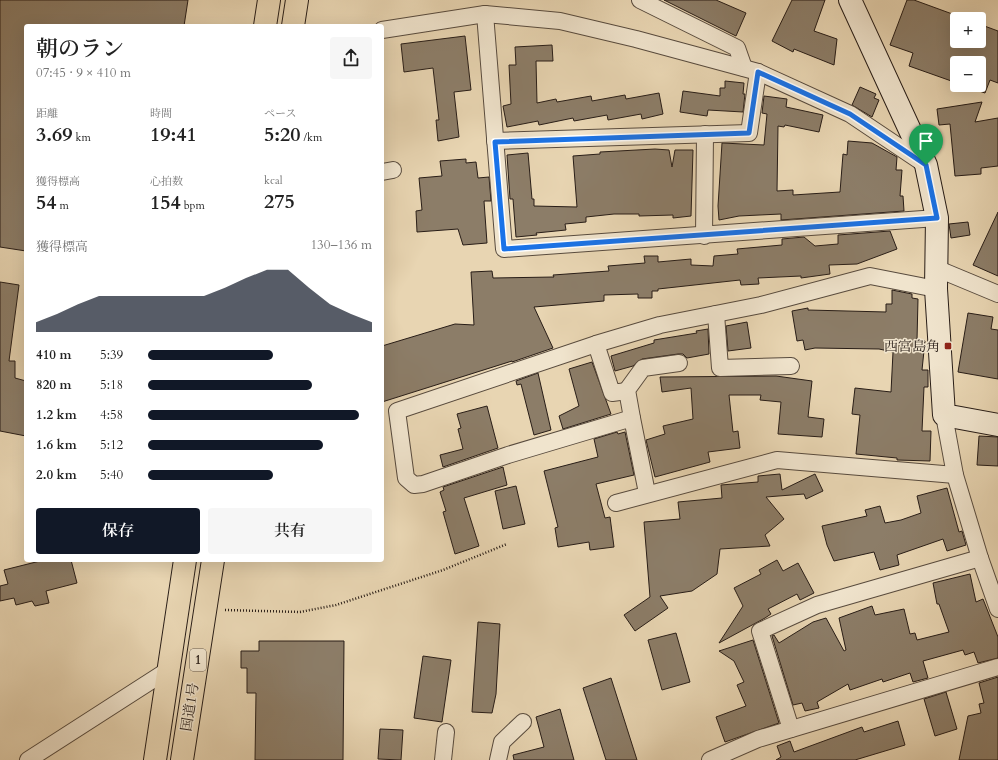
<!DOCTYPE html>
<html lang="ja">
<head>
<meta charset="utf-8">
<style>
	body { margin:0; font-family:Cardo,"Noto Serif JP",serif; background:#f6f6f6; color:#222; height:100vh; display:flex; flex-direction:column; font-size:15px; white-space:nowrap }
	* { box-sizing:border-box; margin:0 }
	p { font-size:13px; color:#767676 }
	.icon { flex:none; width:22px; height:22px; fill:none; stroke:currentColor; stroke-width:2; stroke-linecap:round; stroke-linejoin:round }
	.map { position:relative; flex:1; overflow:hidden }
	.details { position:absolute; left:24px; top:24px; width:360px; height:538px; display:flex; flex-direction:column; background:#fff; border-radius:4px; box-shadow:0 4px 16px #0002 }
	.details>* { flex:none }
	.buttons { position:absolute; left:950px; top:12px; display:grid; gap:8px }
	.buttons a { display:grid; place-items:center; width:36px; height:36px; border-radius:4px; background:#fff; box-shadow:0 4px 16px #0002; font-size:20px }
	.pin { position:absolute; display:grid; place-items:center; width:34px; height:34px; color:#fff; margin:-41px -17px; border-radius:50% 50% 50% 0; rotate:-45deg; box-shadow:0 0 4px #0007 }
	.pin .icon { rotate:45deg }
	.round { display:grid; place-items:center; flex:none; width:42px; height:42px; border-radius:4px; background:#f6f6f6 }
	.head { display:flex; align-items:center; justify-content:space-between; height:68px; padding:0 12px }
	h1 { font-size:22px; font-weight:600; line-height:30px }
	.stats { display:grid; grid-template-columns:repeat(3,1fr); gap:6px; height:68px; padding:4px 12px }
	.stats div { display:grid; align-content:center }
	.stats b { font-size:20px; font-weight:600 }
	.stats small { font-size:11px; font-weight:400 }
	.stats p { font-size:11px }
	.chart { height:112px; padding:8px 12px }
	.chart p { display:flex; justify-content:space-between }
	.chart svg { width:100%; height:72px; margin-top:4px; fill:#111827; opacity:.7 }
	.cta { display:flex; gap:8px; margin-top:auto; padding:8px 12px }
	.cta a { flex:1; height:46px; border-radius:4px; background:#111827; color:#fff; font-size:16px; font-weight:600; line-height:46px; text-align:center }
	.cta a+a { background:#f6f6f6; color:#222 }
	ul { padding:0 12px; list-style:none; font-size:13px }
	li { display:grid; grid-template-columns:64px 48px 1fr; align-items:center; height:30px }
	li i { height:10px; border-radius:5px; background:#111827 }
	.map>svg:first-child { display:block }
	.building { fill:#8c7d68; stroke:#281d17 }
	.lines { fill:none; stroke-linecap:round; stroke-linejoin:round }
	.street-casing { stroke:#584b3e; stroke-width:18 }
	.secondary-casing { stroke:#281d17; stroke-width:24 }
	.highway-casing { stroke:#281d17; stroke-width:24 }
	.path { stroke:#281d17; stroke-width:2.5; stroke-dasharray:1 2; stroke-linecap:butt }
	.street { stroke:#f0e4cd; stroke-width:16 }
	.secondary { stroke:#f0e4cd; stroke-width:22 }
	.highway { stroke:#e8d5b2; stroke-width:22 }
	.route-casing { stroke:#fff; stroke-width:8 }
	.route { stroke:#1a73e8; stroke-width:5 }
	.poi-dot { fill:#8f2418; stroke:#f0e4cd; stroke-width:1.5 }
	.labels { text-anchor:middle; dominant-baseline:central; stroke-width:3; stroke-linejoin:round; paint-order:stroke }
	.shield { fill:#f0e4cd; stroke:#64594e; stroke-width:1 }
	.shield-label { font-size:13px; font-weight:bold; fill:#281d17 }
	.poi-label { font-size:14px; fill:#281d17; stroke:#f0e4cd; text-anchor:end }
	.street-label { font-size:14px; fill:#281d17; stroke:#f0e4cd }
</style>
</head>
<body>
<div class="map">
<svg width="998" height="760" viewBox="0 0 998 760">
	<rect width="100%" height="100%" fill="#e8d5b2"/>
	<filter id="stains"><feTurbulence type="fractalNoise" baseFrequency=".005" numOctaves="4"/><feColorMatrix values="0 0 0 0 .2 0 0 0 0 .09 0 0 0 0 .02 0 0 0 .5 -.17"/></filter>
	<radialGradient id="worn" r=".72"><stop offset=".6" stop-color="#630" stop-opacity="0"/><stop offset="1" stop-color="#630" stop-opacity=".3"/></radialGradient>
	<!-- building -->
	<g class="building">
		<polygon points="0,0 188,0 184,26 26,26 26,251 0,247"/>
		<polygon points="664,0 716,0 746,13 736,36"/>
		<polygon points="792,0 825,0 814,31 837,39 834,65 794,49 793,52 772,41"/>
		<polygon points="907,0 914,0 966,19 957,19 957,41 979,41 979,24 998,31 998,83 990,80 985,93 962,85 979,85 979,63 957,63 957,83 909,66 913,53 890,45"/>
		<polygon points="465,36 471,90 454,92 459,137 438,141 436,120 439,120 433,68 404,72 401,44"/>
		<polygon points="552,45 553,61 536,61 537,103 556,99 557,102 591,96 592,101 625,95 626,99 659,93 663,114 642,119 641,114 608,120 607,115 574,121 573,118 539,125 538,121 507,127 503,106 511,104 509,65 516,65 515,47"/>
		<polygon points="725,81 744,83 743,94 745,94 743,112 708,110 707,116 680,112 683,91 720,96 720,88 725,88"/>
		<polygon points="860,87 876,94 874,98 879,100 872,117 852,105"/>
		<polygon points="764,96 787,99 786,107 823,115 819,132 785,125 784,127 778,126 777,191 793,190 793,195 840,192 843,154 847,155 848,141 872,143 897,157 896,170 902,170 900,196 903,196 904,211 781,220 781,214 739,216 719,220 718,206 722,143 764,145 767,114 762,113"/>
		<polygon points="982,102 975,122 998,118 998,166 981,168 981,174 955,176 950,124 939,125 937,109"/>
		<polygon points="655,149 669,150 672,167 675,150 693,150 691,216 673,218 673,215 639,216 639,214 614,214 586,217 586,222 565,224 566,230 536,233 537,235 516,237 513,199 510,199 507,155 528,153 532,199 534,199 534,206 577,207 573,156 600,154 600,152"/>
		<polygon points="466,159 466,163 476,162 478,178 489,177 491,201 484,201 487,243 463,245 458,229 417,232 416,211 422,210 419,178 442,176 440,161"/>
		<polygon points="998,212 998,276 973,265"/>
		<polygon points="968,222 970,235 951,238 949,224"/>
		<polygon points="890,231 897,249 857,264 829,265 830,274 801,278 801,276 758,278 759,284 741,285 740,280 658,289 658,291 652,291 652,298 638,298 638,294 604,295 604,301 534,307 553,348 512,362 512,361 382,402 382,346 455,324 474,325 471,272 492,271 493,278 554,277 553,275 609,271 608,266 645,263 644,256 658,256 658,262 691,259 691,265 713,266 714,256 738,254 737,249 782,245 782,239 804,237 815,246 838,244 838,235"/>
		<polygon points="0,282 19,285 9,361 15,361 15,378 26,381 26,436 0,431"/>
		<polygon points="892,290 912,294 912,298 918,299 917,340 925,341 922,370 928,370 928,387 924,387 922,431 931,431 930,461 897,460 897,458 856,454 860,415 852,414 855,388 891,392 893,352 879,349 815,348 805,350 803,340 797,341 792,311 808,308 808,310 886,312 886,304 892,304"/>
		<polygon points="968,313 993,317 991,329 998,330 998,379 958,372"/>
		<polygon points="747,322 751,348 728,351 726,326"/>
		<polygon points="708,329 709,354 687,358 683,354 678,354 642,359 633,366 615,371 611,356 654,343 654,340 697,333 696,331"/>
		<polygon points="592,362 611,414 563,429 559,416 579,406 569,369"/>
		<polygon points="538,373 551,430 534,435 521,384 517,385 516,381"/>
		<polygon points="776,376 812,381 808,417 824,419 822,437 778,434 781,402 760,400 761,395 729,395 733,432 738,431 740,448 708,452 710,462 655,477 646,440 665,434 663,426 693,419 691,388 662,392 660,377"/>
		<polygon points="487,406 498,448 443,467 440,455 463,449 458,429 461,428 457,414"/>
		<polygon points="617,432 618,434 625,432 634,475 596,484 605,518 610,517 614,547 590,550 589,542 558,547 555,528 558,527 544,471 598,457 594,439"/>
		<polygon points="979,436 998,437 998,466 977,465"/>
		<polygon points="503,467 507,485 464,498 479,546 455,554 443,512 446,511 440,492 444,490 443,487"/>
		<polygon points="780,474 782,490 815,474 823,491 806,499 804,494 766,497 784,519 765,535 770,546 720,549 717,574 692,591 660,596 668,608 635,631 624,615 650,597 644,522 680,519 678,502 722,498 721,485 758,482 758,476"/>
		<polygon points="516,486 525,524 503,529 495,491"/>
		<polygon points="947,488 959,532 962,531 966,545 947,551 943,539 897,555 899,565 880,570 874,552 834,561 827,545 822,526 867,516 865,510 880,506 885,523 901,520 921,513 917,496"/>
		<polygon points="44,560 71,560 77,583 46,591 49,603 35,606 32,601 16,605 14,598 0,601 0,586 8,584 4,570"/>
		<polygon points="777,560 783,571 798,563 814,593 800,600 797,594 768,609 771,614 765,618 719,643 743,606 734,588 761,574 759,570"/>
		<polygon points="970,574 976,602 983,599 998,637 998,658 978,663 974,652 965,655 963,650 923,661 928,678 913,682 910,673 883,682 882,679 850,690 848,684 817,702 819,708 805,711 802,703 793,705 772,636 774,635 779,643 813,622 826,618 844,651 846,650 839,618 872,606 875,615 904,609 910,634 915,633 917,640 949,632 939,604 937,604 933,583"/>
		<polygon points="478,622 500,624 496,694 492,713 472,712"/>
		<polygon points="676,633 690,682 662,690 648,640"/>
		<polygon points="753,640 779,723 725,742 716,717 746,706 737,685 744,682 734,661 719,651"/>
		<polygon points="259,641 344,641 343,760 255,760 256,693 247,693 247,668 241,668 241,651 259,651"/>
		<polygon points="423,656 451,660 442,722 414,718"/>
		<polygon points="998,677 998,760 959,760 968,716 981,713 979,704 984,703 979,683"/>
		<polygon points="611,678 637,760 606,760 583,688"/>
		<polygon points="946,692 957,729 935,736 924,699"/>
		<polygon points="560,709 574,760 514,760 513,755 544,747 536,717"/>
		<polygon points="898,721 905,745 855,760 776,760 781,757 777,746 790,741 794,752 862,727 864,732"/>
		<polygon points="380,729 403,730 401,760 378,759"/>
	</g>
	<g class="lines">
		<defs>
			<g id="street">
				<polyline points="640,0 737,48 744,68"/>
				<polyline points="485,14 504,249 937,218"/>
				<polyline points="382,30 485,14 560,21 636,39 758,72 850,114 926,165"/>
				<polyline points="495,141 749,133 758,72"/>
				<polyline points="382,172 393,170"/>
				<polyline points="704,236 705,134"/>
				<polyline points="938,269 998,294"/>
				<polyline points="716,314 720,368 791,366"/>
				<polyline points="596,344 612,393 627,391"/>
				<polyline points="944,415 955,475 980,558 998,609"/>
				<polyline points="632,418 627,390 643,368 679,363"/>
				<polyline points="647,493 632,418 508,455 423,484 414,485 406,478 397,411 596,344 660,325 761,305 870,276 936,289"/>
				<polyline points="616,503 777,460 955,475"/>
				<polyline points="791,729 760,631 817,605 980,558"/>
				<polyline points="28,760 168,670"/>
				<polyline points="443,760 446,732"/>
				<polyline points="498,760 502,742 523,722"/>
				<polyline points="710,760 758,739 998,667"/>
			</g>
			<polyline id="secondary" points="850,0 926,165 937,218 936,289 944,415 998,425"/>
			<g id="highway">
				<polyline points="265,26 269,0"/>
				<polyline points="293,26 297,0"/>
				<polyline points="155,760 185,560"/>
				<polyline points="182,760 213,560"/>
			</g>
		</defs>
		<!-- street casing -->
		<use href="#street" class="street-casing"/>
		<!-- secondary casing -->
		<use href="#secondary" class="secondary-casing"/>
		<!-- highway casing -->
		<use href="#highway" class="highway-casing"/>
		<!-- path -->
		<polyline class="path" points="225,610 300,612 336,605 443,570 507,544"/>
		<!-- street -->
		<use href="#street" class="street"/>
		<!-- secondary -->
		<use href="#secondary" class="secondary"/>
		<!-- highway -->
		<use href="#highway" class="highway"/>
	</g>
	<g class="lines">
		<defs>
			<polygon id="route" points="758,72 850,114 926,165 937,218 504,249 495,142 749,133"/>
		</defs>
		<!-- route casing -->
		<use href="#route" class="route-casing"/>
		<!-- route -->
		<use href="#route" class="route"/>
	</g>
	<!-- markers -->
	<rect class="poi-dot" x="944" y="342" width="8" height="8" rx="2"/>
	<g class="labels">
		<!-- shield labels -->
		<rect class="shield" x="190" y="649" width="16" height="22" rx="3"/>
		<g class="shield-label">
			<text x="198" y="660">1</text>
		</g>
		<!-- poi labels -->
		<g class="poi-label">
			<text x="940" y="346">西宮島角</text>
		</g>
		<!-- street labels -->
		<g class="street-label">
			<text transform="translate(190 707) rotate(-81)">国道1号</text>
		</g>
	</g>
	<rect width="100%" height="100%" filter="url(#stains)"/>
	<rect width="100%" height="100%" fill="url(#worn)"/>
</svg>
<div class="buttons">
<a>+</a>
<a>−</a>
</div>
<div class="pin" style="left:926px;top:165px;background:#1e9e55"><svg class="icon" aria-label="arrive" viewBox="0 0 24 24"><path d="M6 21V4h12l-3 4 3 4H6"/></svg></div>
<section class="details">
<div class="head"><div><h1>朝のラン</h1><p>07:45 · 9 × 410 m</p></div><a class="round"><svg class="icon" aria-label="share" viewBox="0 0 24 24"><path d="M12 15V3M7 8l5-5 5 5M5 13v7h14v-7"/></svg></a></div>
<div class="stats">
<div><p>距離</p><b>3.69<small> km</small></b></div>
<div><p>時間</p><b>19:41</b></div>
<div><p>ペース</p><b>5:20<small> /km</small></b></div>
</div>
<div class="stats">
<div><p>獲得標高</p><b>54<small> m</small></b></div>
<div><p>心拍数</p><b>154<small> bpm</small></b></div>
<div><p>kcal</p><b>275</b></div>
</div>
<div class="chart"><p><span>獲得標高</span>130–136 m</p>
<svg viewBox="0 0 160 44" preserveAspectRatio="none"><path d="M0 44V38L10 33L20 27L30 22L40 22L50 22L60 22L70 22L80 22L90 17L100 11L110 6L120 6L130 17L140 27L150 33L160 38V44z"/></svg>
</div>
<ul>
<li><b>410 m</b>5:39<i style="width:56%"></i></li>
<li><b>820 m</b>5:18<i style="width:73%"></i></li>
<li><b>1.2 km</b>4:58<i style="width:94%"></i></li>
<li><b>1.6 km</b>5:12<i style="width:78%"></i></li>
<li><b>2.0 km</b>5:40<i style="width:56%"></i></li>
</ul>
<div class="cta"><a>保存</a><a>共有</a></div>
</section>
</div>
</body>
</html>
